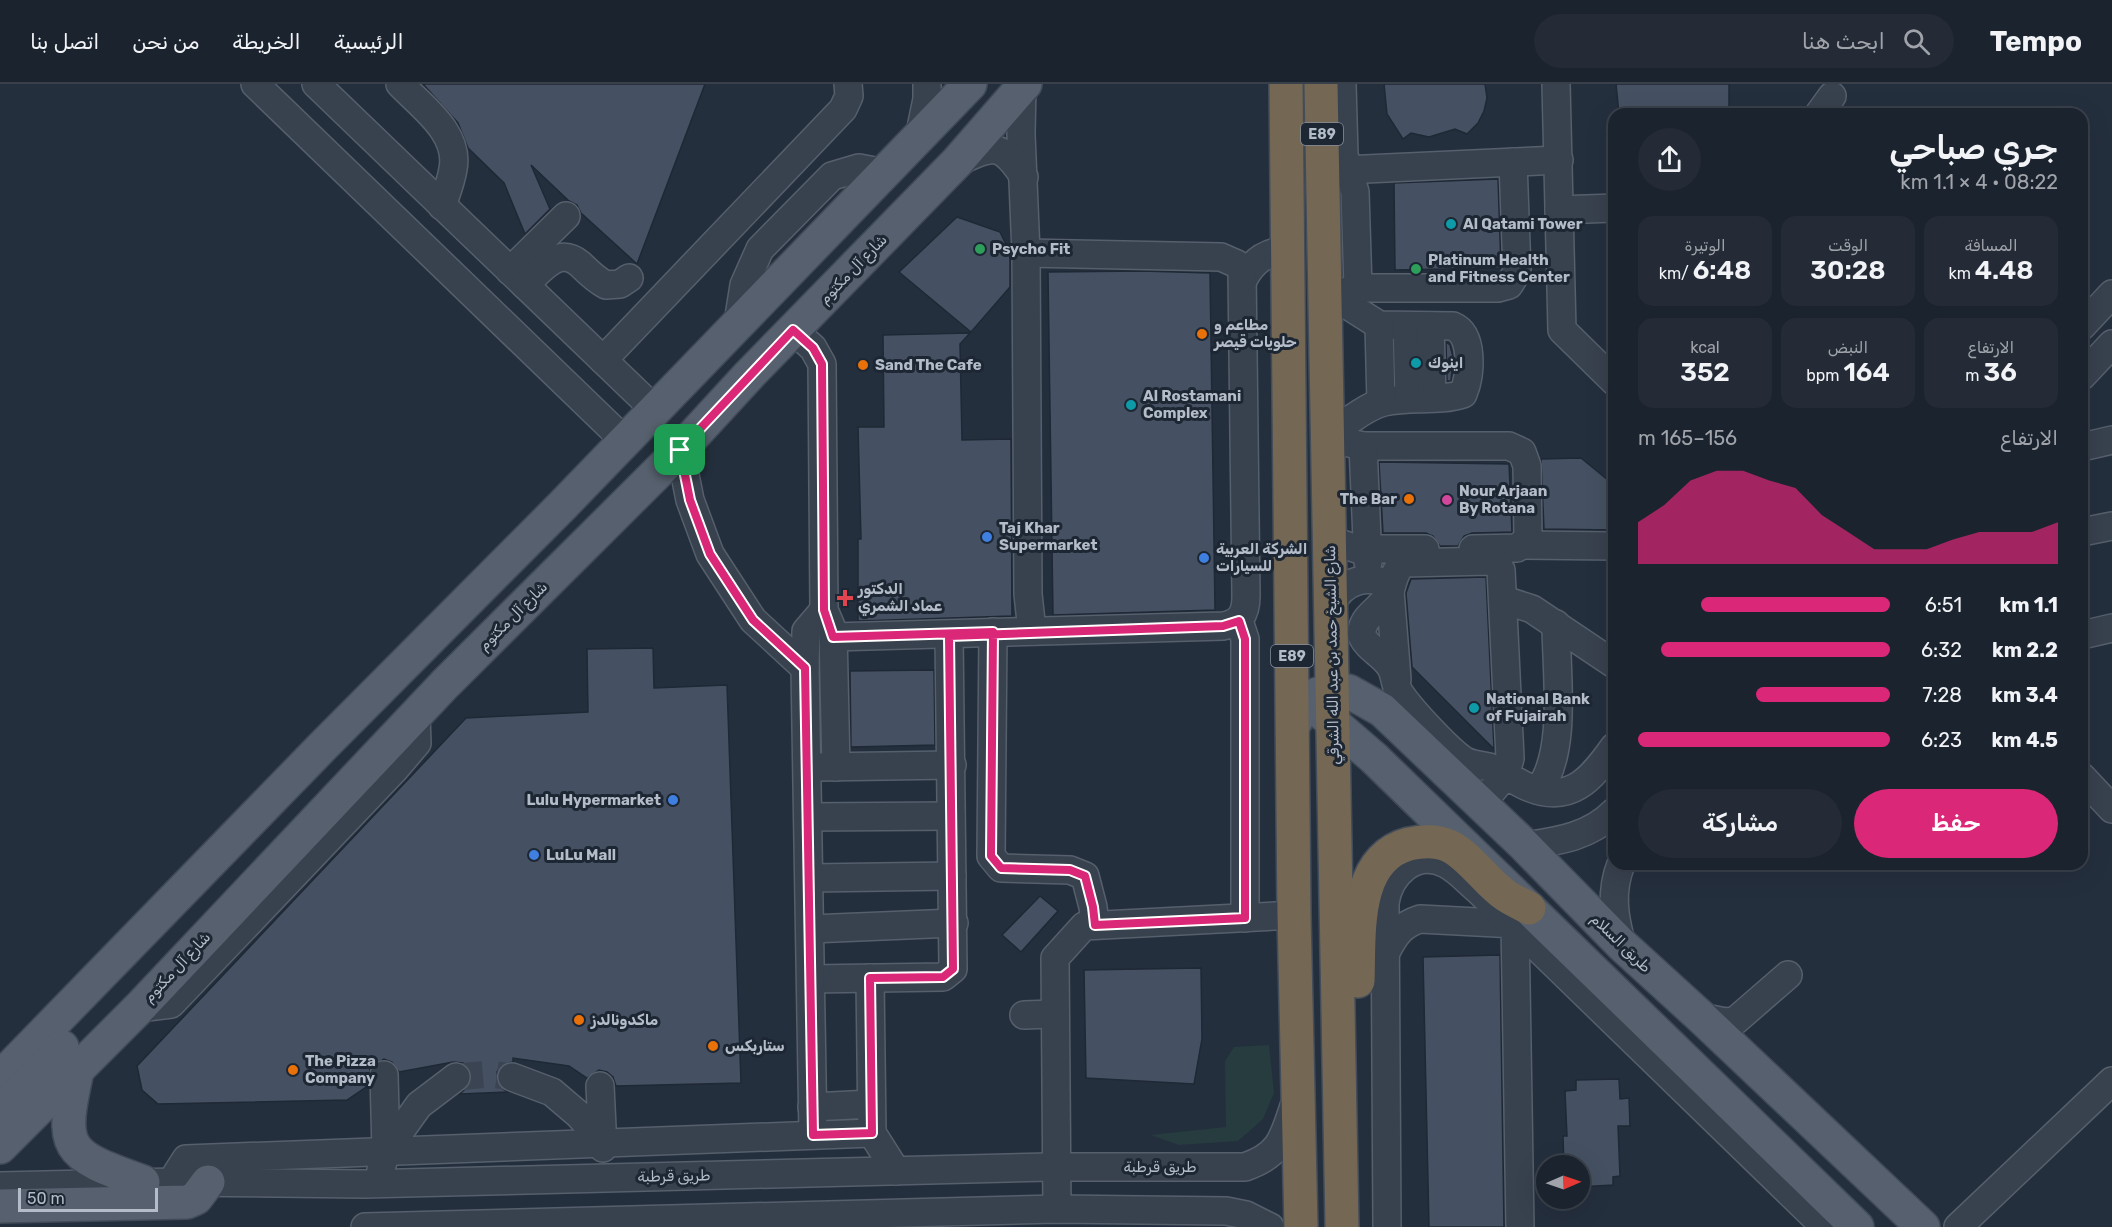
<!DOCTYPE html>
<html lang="ar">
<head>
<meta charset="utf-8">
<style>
	body { margin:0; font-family:Rubik,Cairo,sans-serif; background:#242b36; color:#f1f3f6; direction:rtl; height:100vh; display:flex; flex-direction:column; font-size:22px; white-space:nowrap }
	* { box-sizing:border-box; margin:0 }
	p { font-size:20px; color:#a0a4aa }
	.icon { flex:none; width:33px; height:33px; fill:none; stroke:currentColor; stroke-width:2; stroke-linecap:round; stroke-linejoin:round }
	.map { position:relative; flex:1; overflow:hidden; direction:ltr }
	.details { position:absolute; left:1608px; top:24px; width:480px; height:762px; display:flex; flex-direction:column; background:#1b232e; border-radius:18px; box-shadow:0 6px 24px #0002,0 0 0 2px #39404a; direction:rtl }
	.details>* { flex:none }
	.needle { width:39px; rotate:88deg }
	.buttons { position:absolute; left:1536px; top:1071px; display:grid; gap:12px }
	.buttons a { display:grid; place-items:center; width:54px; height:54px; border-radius:50%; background:#1b232e; box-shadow:0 6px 24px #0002,0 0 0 2px #39404a; font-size:30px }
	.scale { position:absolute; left:18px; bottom:15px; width:140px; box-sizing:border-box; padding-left:6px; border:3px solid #b4bcc9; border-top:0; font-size:16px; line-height:21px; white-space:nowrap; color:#b4bcc9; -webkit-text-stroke:4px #1d2633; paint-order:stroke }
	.pin { position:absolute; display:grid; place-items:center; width:51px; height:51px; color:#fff; margin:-26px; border-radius:12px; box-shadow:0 3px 9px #0006 }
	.round { display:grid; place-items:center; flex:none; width:63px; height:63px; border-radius:32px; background:#242b36 }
	.overview { display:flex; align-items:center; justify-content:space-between; height:102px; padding:0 30px }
	h1 { font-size:33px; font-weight:600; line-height:45px }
	.stats { display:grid; grid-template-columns:repeat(3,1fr); gap:9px; height:102px; padding:6px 30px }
	.stats div { display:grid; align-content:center; border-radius:15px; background:#242b36; text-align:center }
	.stats b { font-size:26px; font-weight:600 }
	.stats small { font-size:16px; font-weight:400 }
	.stats p { font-size:16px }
	.chart { height:168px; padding:12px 30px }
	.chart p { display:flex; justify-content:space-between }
	.chart svg { width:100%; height:108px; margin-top:6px; fill:#db2777; opacity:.7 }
	.button { display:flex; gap:12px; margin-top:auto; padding:12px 30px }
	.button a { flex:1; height:69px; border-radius:36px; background:#db2777; color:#fff; font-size:24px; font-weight:600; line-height:69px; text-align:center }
	.button a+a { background:#242b36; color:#f1f3f6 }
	ul { padding:0 30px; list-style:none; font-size:20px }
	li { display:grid; grid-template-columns:96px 72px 1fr; align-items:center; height:45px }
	li i { height:15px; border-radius:8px; background:#db2777 }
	header { display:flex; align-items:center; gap:36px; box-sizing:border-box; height:84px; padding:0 30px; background:#1b232e; border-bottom:2px solid #39404a }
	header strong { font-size:28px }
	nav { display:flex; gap:33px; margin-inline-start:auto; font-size:21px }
	.search { width:420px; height:54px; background:#242b36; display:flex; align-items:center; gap:15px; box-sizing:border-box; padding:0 21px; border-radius:33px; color:#a0a4aa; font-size:22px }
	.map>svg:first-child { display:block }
	.green { fill:#263c3f }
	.building { fill:#455162; stroke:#1f2835; stroke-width:1.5 }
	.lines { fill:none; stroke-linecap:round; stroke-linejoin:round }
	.minor-tunnel { stroke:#3a4453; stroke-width:27; stroke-dasharray:27 14; stroke-linecap:butt }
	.minor-casing { stroke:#565f6c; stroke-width:30 }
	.major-casing { stroke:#414a57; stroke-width:36 }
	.highway-casing { stroke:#434c59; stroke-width:36 }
	.minor { stroke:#38414e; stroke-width:27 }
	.major { stroke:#56606e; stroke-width:33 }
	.highway { stroke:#746855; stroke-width:33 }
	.route-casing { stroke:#fff; stroke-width:12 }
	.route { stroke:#db2777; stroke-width:8 }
	.culture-dot { fill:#0f9aa8; stroke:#1d2633; stroke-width:2 }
	.leisure-dot { fill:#2e9e5b; stroke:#1d2633; stroke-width:2 }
	.food-dot { fill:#e8710a; stroke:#1d2633; stroke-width:2 }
	.hotel-dot { fill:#d1479c; stroke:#1d2633; stroke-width:2 }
	.shop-dot { fill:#3f7fe0; stroke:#1d2633; stroke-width:2 }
	.health-dot { fill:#e0444e; stroke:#1d2633; stroke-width:2 }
	.labels { text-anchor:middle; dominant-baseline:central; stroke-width:6; stroke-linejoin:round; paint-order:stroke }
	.shield { fill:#1d2633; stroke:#878f9c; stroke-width:1.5 }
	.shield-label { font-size:14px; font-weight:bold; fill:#b4bcc9 }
	.poi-label { font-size:15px; font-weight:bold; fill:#b4bcc9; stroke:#1d2633; text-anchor:start }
	.street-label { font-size:15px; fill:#b4bcc9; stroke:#1d2633 }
</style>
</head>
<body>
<header>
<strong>Tempo</strong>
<div class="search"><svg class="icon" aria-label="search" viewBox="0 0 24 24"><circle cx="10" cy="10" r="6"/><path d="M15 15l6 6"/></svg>ابحث هنا</div>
<nav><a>الرئيسية</a><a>الخريطة</a><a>من نحن</a><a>اتصل بنا</a></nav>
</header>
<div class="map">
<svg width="2112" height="1143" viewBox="0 0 2112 1143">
	<rect width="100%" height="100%" fill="#242f3e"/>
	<!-- green -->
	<polygon class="green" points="1269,961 1274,1009 1263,1035 1238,1057 1179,1061 1151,1051 1226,1043 1225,977 1234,963"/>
	<!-- building -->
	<g class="building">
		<polygon points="423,0 705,0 637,180 581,129 577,121 569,117 531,81 550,125 525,150 504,99 468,64 458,39"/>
		<polygon points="1384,0 1485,0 1487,14 1484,27 1478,39 1467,50 1455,45 1429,53 1411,49 1403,55 1387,30"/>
		<polygon points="1616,0 1729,0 1729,30 1619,30"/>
		<polygon points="1498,95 1501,184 1395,186 1394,99"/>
		<polygon points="957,133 1000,148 1010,169 1010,203 971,248 899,188"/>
		<polygon points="1142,187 1210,189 1215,526 1053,531 1048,188"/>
		<polygon points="970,249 960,260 962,356 1011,355 1012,532 858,537 858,455 861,455 858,343 884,343 883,251"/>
		<polygon points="1446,258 1450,261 1453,273 1451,297 1447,297"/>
		<polygon points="1581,374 1614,401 1614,446 1544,445 1541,375"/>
		<polygon points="1379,378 1509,380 1512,448 1472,449 1464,452 1458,462 1440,462 1433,452 1426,449 1383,449"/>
		<polygon points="1486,493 1494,665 1412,583 1406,509 1411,495"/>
		<polygon points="653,564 654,604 727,601 741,999 616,1002 613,993 607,988 599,986 587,994 569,982 513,974 513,978 502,981 497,988 500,1003 508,1008 460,1010 470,1000 472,992 469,984 463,979 453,978 399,988 392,978 384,975 370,983 369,1001 347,1016 158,1020 142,1006 137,982 466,634 588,628 587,565"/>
		<polygon points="934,586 935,661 851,663 850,587"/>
		<polygon points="1040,812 1058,827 1021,868 1002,851"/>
		<polygon points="1500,871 1504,1143 1429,1143 1423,873"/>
		<polygon points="1201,884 1202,955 1194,1000 1086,994 1084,886"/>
		<polygon points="1619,995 1620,1015 1629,1014 1630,1042 1618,1042 1620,1092 1613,1093 1613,1101 1580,1103 1580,1082 1564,1082 1563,1052 1567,1052 1565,1007 1576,1006 1576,996"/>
	</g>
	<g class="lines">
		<!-- minor-tunnel -->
		<polyline class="minor-tunnel" points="456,993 490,990 512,993"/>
		<defs>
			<g id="minor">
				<polyline points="255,0 625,357"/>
				<polyline points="316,0 655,326"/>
				<path d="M400 0C422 23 460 49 453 85 451 98 446 110 442 122"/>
				<polyline points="1342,0 1344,71 1355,108 1358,204"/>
				<polyline points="1556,0 1562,246 1614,297"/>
				<polyline points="1022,2 1021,50 1026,169 1028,510 1032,547"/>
				<polyline points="1819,30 1832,12"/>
				<polyline points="919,54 927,15 927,0"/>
				<path d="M958 78C993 60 1002 59 1024 93"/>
				<polyline points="1323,87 1559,76"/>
				<polyline points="1559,126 1614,124"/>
				<polyline points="510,187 566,132"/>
				<path d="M1243 196C1253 176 1267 167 1289 166"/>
				<path d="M525 201C540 187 558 161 580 180 588 188 596 196 606 201L620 200 629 194"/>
				<path d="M1324 214 1341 217 1379 241 1453 242C1474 251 1471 291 1463 310 1439 318 1410 312 1384 318 1363 323 1347 341 1327 349"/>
				<polyline points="1324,214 1358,204 1498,204 1509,201 1517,188 1513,78"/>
				<polyline points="738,239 744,201 760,165 832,92 859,84 885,89"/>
				<polyline points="1379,241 1381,318"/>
				<polyline points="1407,242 1409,313"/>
				<polyline points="1430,242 1432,313"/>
				<polyline points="2082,242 2112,210"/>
				<polyline points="793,246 813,264 822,280 824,526 833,547 836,683"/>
				<polyline points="603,276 843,25 849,12 848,0"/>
				<polyline points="2082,292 2112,260"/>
				<polyline points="1327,349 1345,358 1363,362 1509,362 1522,368 1527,382 1528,455 1517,464 1473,465"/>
				<polyline points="1363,362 1368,478"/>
				<polyline points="2082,363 2112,356"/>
				<polyline points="680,366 690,416 710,470 753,536 805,584"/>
				<polyline points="2082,448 2112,442"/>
				<polyline points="1330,456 1357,465 1425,465"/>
				<polyline points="1524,461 1614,462"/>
				<polyline points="1390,507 1397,595"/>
				<polyline points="1504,516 1532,525 1614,580"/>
				<path d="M1331 520C1344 496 1368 489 1391 502"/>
				<polyline points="1239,537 1245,555 1245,834"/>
				<polyline points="993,548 991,772 1001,784 1070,786 1085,792 1093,823 1095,841"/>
				<polyline points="2082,551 2112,544"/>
				<path d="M833 553 1223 542C1241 539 1246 529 1246 512L1242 187 1237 180 1221 173 1026 169"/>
				<polyline points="818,683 952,681"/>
				<polyline points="2082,693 2112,725"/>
				<path d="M1538 706C1568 671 1556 586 1556 540"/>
				<path d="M1480 720C1493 706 1506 694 1510 674L1501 486 1495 478 1490 477 1404 479C1392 487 1394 502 1387 513 1379 527 1360 533 1362 552 1368 565 1382 570 1390 582 1396 591 1394 602 1401 611 1412 627 1450 668 1465 677 1475 682 1486 681 1495 685 1507 691 1516 698 1528 703 1571 721 1592 694 1614 663"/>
				<polyline points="809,733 951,732"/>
				<path d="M1525 762C1558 757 1589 753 1614 728"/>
				<path d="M1621 780C1610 808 1614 833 1622 861"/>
				<polyline points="811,794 952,792"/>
				<polyline points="811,845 954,839"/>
				<path d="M1386 868C1395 851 1401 841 1420 835L1515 840 1520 1143"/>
				<polyline points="870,894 872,1049 896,1087"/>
				<polyline points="811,895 943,893 953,885 949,552"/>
				<polyline points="139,924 171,920 394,686 417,659 416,631"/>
				<polyline points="1024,931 1054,930"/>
				<polyline points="1701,933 1725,938 1735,937 1788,891"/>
				<polyline points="512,993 552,1008 579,1031 603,1059"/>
				<polyline points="600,1002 603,1064"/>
				<polyline points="812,1023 871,1020"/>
				<polyline points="813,1051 805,584 806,547 824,526"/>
				<polyline points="386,1067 419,1021 456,993"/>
				<polyline points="381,1085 386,1067 384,991"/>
				<polyline points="175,1098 177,1089 186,1075 872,1049"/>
				<path d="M0 1102 175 1098 364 1100 1049 1083H1245C1280 1071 1283 1055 1294 1022"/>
				<polyline points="1057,1125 1055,874 1084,842 1294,831"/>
				<polyline points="365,1143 1057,1125 1226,1127 1246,1131 1270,1143"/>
				<path d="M1387 1143 1385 819C1389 791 1415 764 1446 780 1458 786 1468 798 1479 807L1825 1143"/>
				<polyline points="1958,1143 2112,997"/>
			</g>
			<g id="major">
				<polyline points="1315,623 1374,674 1857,1143"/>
				<polyline points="1293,642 1306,618 1315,611 1333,605 1348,607 1382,626 1522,759 1622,861 1701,933 1923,1143"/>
				<path d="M78 983C59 1066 64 1070 143 1098"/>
				<polyline points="0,994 324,661 563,421 970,0"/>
				<polyline points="0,1029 62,963"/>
				<polyline points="0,1063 139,924 445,600 680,366 750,290 957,78 1025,0"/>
				<polyline points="0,1122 187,1118 196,1114 208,1098"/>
			</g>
			<g id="highway">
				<polyline points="1286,0 1294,831 1301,1143"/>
				<polyline points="1321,0 1342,1143"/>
				<path d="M1358 897C1360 853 1352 775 1409 760 1422 757 1436 756 1449 762 1470 772 1486 798 1505 811 1512 816 1521 820 1529 824"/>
			</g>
		</defs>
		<!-- minor casing -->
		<use href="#minor" class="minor-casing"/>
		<!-- major casing -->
		<use href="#major" class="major-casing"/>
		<!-- highway casing -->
		<use href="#highway" class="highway-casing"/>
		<!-- minor -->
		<use href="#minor" class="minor"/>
		<!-- major -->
		<use href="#major" class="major"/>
		<!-- highway -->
		<use href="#highway" class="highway"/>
	</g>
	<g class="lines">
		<defs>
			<polyline id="route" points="680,366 690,416 710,470 753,536 805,584 813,1051 872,1049 870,894 943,893 953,885 949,552 1223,542 1239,537 1245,555 1245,834 1095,841 1093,823 1085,792 1070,786 1001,784 991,772 993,548 833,553 824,526 822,280 813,264 793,246 680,366"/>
		</defs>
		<!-- route casing -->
		<use href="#route" class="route-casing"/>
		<!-- route -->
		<use href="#route" class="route"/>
	</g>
	<!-- markers -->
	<g class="culture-dot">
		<circle cx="1451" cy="140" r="6"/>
		<circle cx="1416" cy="279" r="6"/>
		<circle cx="1131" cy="321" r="6"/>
		<circle cx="1474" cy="624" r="6"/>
	</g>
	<g class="leisure-dot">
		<circle cx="980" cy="165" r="6"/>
		<circle cx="1416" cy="185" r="6"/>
	</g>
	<g class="food-dot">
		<circle cx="1202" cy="250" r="6"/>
		<circle cx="863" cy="281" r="6"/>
		<circle cx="1409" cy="415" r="6"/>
		<circle cx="579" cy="936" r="6"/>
		<circle cx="713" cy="962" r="6"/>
		<circle cx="293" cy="986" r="6"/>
	</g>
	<circle class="hotel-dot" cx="1447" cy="416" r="6"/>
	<g class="shop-dot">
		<circle cx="987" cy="453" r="6"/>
		<circle cx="1204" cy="474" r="6"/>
		<circle cx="673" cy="716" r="6"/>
		<circle cx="534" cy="771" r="6"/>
	</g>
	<path class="health-dot" d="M842 505h6v6h6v6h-6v6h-6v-6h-6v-6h6z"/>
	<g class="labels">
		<!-- shield labels -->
		<g class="shield">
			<rect x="1301" y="39" width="42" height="22" rx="4.5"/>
			<rect x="1271" y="561" width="42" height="22" rx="4.5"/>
		</g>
		<g class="shield-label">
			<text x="1322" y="50">E89</text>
			<text x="1292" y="572">E89</text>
		</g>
		<!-- poi labels -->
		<g class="poi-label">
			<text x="1463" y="140">Al Qatami Tower</text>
			<text x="992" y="165">Psycho Fit</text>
			<text x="1428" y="176">Platinum Health<tspan x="1428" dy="17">and Fitness Center</tspan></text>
			<text x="1214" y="241">مطاعم و<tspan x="1214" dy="17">حلويات قيصر</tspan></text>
			<text x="1428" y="279">اينوك</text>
			<text x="875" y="281">Sand The Cafe</text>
			<text x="1143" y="312">Al Rostamani<tspan x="1143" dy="17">Complex</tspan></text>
			<text x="1459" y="407">Nour Arjaan<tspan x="1459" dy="17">By Rotana</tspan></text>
			<text x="1397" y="415" text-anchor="end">The Bar</text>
			<text x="999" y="444">Taj Khar<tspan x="999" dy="17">Supermarket</tspan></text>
			<text x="1216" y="465">الشركة العربية<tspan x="1216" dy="17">للسيارات</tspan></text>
			<text x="858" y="505">الدكتور<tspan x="858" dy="17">عماد الشمري</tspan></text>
			<text x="1486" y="615">National Bank<tspan x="1486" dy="17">of Fujairah</tspan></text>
			<text x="661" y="716" text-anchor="end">Lulu Hypermarket</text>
			<text x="546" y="771">LuLu Mall</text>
			<text x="591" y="936">ماكدونالدز</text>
			<text x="725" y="962">ستاربكس</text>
			<text x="305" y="977">The Pizza<tspan x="305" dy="17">Company</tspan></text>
		</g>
		<!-- street labels -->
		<g class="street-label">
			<text transform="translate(853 185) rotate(-46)">شارع آل مكتوم</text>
			<text transform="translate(513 532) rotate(-45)">شارع آل مكتوم</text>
			<text transform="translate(1332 571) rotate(-91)">شارع الشيخ حمد بن عبد الله الشرقي</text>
			<text transform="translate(1621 859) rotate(44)">طريق السلام</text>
			<text transform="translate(177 883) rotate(-47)">شارع آل مكتوم</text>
			<text x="1160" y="1083">طريق قرطبة</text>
			<text transform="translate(674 1092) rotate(-1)">طريق قرطبة</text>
		</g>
	</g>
</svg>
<div class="buttons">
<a><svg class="needle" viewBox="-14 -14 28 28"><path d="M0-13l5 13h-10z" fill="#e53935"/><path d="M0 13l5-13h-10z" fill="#a0a4aa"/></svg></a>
</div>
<div class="scale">50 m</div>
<div class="pin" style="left:680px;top:366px;background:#1e9e55"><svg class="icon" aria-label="arrive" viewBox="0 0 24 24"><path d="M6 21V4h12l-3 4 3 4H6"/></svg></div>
<section class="details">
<div class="overview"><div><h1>جري صباحي</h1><p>08:22 · 4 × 1.1 km</p></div><a class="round"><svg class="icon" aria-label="share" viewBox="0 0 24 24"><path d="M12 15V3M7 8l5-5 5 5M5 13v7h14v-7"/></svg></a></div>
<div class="stats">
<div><p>المسافة</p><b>4.48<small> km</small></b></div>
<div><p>الوقت</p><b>30:28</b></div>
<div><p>الوتيرة</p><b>6:48<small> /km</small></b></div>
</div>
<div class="stats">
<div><p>الارتفاع</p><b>36<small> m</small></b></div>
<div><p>النبض</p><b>164<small> bpm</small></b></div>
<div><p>kcal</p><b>352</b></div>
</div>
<div class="chart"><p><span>الارتفاع</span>156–165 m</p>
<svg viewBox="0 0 160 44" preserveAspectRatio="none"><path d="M0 44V27L10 20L20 10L30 6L40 6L50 10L60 13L70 24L80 31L90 38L100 38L110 38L120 34L130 31L140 31L150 31L160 27V44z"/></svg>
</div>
<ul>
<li><b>1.1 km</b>6:51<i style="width:75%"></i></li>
<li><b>2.2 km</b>6:32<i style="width:91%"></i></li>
<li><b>3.4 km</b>7:28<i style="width:53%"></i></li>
<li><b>4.5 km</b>6:23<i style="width:100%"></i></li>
</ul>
<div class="button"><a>حفظ</a><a>مشاركة</a></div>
</section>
</div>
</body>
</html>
